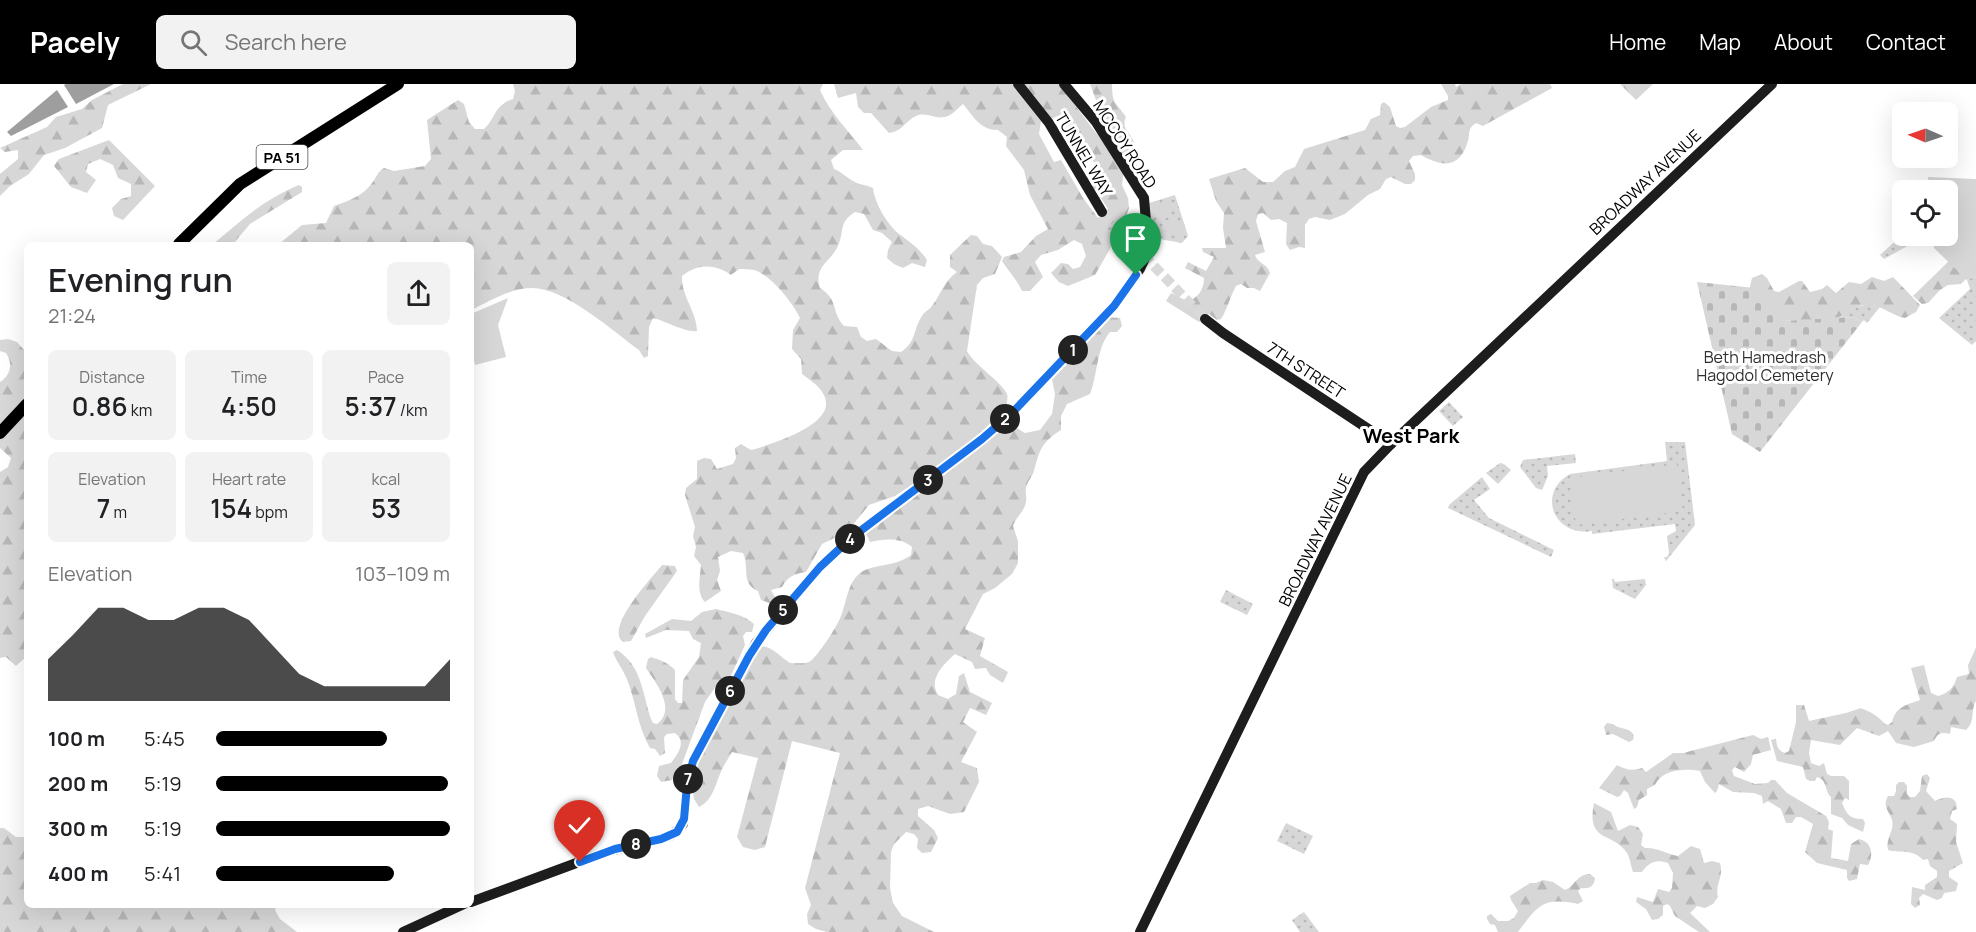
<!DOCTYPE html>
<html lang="en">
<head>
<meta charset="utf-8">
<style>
	body { margin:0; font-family:Manrope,sans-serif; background:#f2f2f2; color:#202124; height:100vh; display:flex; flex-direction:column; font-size:22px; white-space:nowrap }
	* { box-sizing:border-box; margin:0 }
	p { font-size:20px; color:#757577 }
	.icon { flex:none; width:33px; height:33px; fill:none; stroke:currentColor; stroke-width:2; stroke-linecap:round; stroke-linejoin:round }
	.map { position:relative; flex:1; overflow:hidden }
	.details { position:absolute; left:24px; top:158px; width:450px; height:666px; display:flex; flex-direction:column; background:#fff; border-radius:9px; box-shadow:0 6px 24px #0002 }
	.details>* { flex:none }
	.needle { width:39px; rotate:272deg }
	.fabs { position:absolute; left:1892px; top:18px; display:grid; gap:12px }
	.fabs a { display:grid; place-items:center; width:66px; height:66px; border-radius:9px; background:#fff; box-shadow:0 6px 24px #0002; font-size:30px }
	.pin { position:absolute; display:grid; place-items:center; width:51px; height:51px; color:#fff; margin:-62px -26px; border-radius:50% 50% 50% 0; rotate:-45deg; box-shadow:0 0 6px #0007 }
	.pin .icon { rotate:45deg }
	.km { position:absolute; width:30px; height:30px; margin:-15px; border-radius:50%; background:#222; color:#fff; font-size:16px; line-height:30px; text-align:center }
	.round { display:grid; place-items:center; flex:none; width:63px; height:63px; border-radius:9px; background:#f2f2f2 }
	.overview { display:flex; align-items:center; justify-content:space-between; height:102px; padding:0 24px }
	h1 { font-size:33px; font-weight:600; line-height:45px }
	.stats { display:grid; grid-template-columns:repeat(3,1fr); gap:9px; height:102px; padding:6px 24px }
	.stats div { display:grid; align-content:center; border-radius:9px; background:#f2f2f2; text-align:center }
	.stats b { font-size:26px; font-weight:600 }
	.stats small { font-size:16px; font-weight:400 }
	.stats p { font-size:16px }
	.chart { height:168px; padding:12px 24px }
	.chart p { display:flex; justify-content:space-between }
	.chart svg { width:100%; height:108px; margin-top:6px; fill:#000; opacity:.7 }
	ul { padding:0 24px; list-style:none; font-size:20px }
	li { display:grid; grid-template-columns:96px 72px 1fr; align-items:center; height:45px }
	li i { height:15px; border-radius:8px; background:#000 }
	header { display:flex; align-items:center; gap:36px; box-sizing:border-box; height:84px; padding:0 30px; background:#000; color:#fff }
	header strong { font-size:28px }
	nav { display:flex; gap:33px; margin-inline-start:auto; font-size:21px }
	.search { width:420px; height:54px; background:#f2f2f2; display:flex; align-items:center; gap:15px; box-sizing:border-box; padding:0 21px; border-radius:9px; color:#757577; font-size:22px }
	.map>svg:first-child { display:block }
	.grass { fill:url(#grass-dots) }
	.forest { fill:url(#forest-firs) }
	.cemetery { fill:url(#cemetery-stones) }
	.park { fill:#d7d7d7 }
	.water { fill:#9e9e9e }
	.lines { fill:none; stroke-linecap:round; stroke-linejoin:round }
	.secondary-tunnel { stroke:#d9d9d9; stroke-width:10; stroke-dasharray:10 5; stroke-linecap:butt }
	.secondary { stroke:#1d1d1d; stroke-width:10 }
	.primary { stroke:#000; stroke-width:12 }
	.route-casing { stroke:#fff; stroke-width:12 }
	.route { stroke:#1a73e8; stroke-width:8 }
	.labels { text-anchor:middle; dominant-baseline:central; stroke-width:6; stroke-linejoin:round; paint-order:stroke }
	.shield { fill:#fff; stroke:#4c4c4c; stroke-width:1.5 }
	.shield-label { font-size:15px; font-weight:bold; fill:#000 }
	.street-label { font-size:16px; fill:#000; stroke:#fff }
	.park-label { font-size:16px; fill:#2e2e2e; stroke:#fff }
	.quarter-label { font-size:20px; font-weight:bold; fill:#000; stroke:#fff }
</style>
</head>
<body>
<header>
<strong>Pacely</strong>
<div class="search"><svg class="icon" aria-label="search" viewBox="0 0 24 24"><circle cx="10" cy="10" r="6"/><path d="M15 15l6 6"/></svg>Search here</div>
<nav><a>Home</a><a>Map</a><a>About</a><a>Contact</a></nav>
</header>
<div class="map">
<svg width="1976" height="848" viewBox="0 0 1976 848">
	<defs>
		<pattern id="grass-dots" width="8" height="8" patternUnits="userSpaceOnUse" patternTransform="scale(1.5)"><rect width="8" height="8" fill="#d7d7d7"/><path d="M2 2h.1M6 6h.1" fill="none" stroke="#b7b7b7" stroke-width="1.8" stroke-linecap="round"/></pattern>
		<pattern id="forest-firs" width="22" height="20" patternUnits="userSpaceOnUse" patternTransform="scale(1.5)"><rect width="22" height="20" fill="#d7d7d7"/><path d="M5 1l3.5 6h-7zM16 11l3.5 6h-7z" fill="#b7b7b7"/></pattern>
		<pattern id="cemetery-stones" width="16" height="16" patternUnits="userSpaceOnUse" patternTransform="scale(1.5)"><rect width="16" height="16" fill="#d7d7d7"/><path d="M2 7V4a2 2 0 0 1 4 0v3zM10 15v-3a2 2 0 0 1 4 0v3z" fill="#b7b7b7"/></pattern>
	</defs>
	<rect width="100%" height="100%" fill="#fff"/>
	<!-- grass -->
	<g class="grass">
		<polygon points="1175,111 1188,152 1182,159 1159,155 1151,144 1149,119"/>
		<polygon points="1902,151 1911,160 1884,175 1880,171"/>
		<polygon points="1976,192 1976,257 1972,261 1939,234 1970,205 1967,196"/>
		<polygon points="1868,220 1880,223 1867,239 1864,236 1862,238 1854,233 1824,235 1841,233 1857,223"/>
		<polygon points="1449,318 1463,333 1453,342 1439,327"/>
		<path d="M1665 358H1685L1695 441 1666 477 1664 473H1667L1669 469 1667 452 1676 447 1675 440 1592 450V447C1554 453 1536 409 1570 390L1667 377Z"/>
		<polygon points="1575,370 1576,379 1547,382 1548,392 1542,406 1536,404 1520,383 1523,376"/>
		<polygon points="1500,379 1504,380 1511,386 1498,400 1486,389"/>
		<polygon points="1482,393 1490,405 1474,416 1489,434 1554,466 1551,473 1448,424 1449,421"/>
		<polygon points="1612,495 1614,495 1615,498 1645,495 1646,501 1635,515 1613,504"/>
		<polygon points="1226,506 1253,520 1247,531 1220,518"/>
		<polygon points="1286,739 1313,752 1304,770 1277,757"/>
		<polygon points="1304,828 1319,848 1300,848 1292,836"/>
	</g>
	<!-- forest -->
	<g class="forest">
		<polygon points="123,0 151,0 108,21 102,44 65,64 44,71 29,90 10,102 0,112 0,90 18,75 18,66 5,68 0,64 47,43 56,33 82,25 92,16"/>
		<path d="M513 0H823L820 6C830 29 848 46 863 66H843L831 76 834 85C842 88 847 94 855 98 860 101 867 101 873 104 875 120 887 140 899 150 911 159 919 164 927 176L925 183 912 179 903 184 894 180 887 174 888 166 892 158 882 149 873 146 864 130 855 128C838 139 845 146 838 162 831 178 813 182 820 204 839 216 831 228 844 242L857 243 861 253 867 257 876 255 892 267 901 268C917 257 913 245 922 232 924 228 929 226 932 222 941 210 944 197 957 188L950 183V171L971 151 977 152 983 160 992 162 1002 173 995 190 983 194 977 201 967 267C974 281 1001 297 1007 310 1008 313 1007 317 1007 320L1001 330 951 375 895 412 869 421 847 448 822 460 806 488C793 490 789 492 782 503L771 506 775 513 772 520 761 516 758 507C740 499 750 483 743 469L731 467 718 473 720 487 717 496 721 507 705 518C696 508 700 494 701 481L694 472 696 463 693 452 695 443 685 411 686 404 697 395V377L704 374 711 375 717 385 733 380 736 374 735 364 741 360 751 366C769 361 829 343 826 318 825 305 811 297 802 290L801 275 792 265 793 246 800 234C793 219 771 191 754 186 749 185 744 185 739 185L731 191C716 180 698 179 682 192 681 212 697 228 697 247 686 249 666 237 653 234L649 243 648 272 644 274 639 266C613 247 565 204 532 204 511 204 490 217 471 226V160H279L302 141 326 139 334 122C348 117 363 112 372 99 377 93 377 88 384 84L394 87 425 82 431 75 427 36 458 16 464 20 469 38 475 45H484C496 34 494 21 513 15L515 7Z"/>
		<path d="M834 0H1016L1041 37 1039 50 1054 78 1061 76 1083 114 1098 134 1108 125 1101 114 1093 113 1088 104 1104 94 1096 80 1083 67 1058 32 1048 36 1020 0H1059L1096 49 1110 61 1124 84 1122 101 1128 114 1129 124 1122 144 1095 191 1068 202 1059 198 1051 189 1061 179 1068 180 1073 185 1080 183 1086 172 1082 160 1074 156 1058 166 1041 171 1035 178 1043 193 1030 207H1022C1017 196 1009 188 1002 177L1004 173 1021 168 1036 152 1048 145 1030 111 1024 86 1006 62 1007 53 998 46C980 46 974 33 963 20 958 24 953 30 948 32 936 37 928 27 916 32 904 38 903 47 889 49L871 29H864L858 23 856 9 838 14Z"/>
		<path d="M1090 0H1112C1112 22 1116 17 1126 33 1121 44 1129 47 1133 56 1137 65 1138 77 1136 87L1131 88 1109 51Z"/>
		<path d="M1441 0H1455L1456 3 1461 0H1550L1552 4 1483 42 1476 39C1466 45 1471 51 1467 60 1458 86 1440 82 1421 71L1413 72 1409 77 1415 90V96L1411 100H1405L1391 93 1386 95 1380 105 1368 111 1345 130 1330 136 1315 133 1309 135 1305 141V164L1299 163 1290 166 1286 160 1287 139 1279 135 1271 136 1263 129 1258 130 1256 137 1265 168 1255 171C1258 180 1267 179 1270 189L1260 207 1254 204H1247L1241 200 1236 202C1230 213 1227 226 1221 235L1217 236 1209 230 1199 238 1166 217 1171 209 1187 217C1198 215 1204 205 1204 194L1185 184 1188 178 1206 187 1214 173 1203 168 1202 164H1226L1223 144 1224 129 1216 117 1209 95 1245 84 1263 98H1273L1285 87 1295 83 1304 65 1365 46 1371 35 1380 31 1381 20 1384 18 1390 23 1396 42 1400 44 1405 43 1431 23 1448 16V12Z"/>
		<polygon points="1620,0 1653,0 1636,16"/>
		<polygon points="109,56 155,102 123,136 114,132 112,124 121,115 131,112 131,100 118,94 113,81 100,75 88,80 86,88 96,96 87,109 71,103 54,82 59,75"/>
		<path d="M299 101 302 103V108L250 140 233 160H213C242 136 263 116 299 101Z"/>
		<polygon points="1949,177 1976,190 1966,195 1961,200 1948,201 1940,206 1928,219 1922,220 1913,212"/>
		<path d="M1762 190 1767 194 1774 207 1779 208 1799 197H1802L1810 208 1822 205 1827 201 1836 209 1849 198 1861 200 1872 193 1884 197 1893 193 1920 221 1916 228 1905 234C1893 232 1883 222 1870 221 1858 219 1854 227 1845 231 1827 238 1803 236 1783 237L1749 207 1752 194Z"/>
		<path d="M1105 233 1120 234 1122 242 1117 248H1110C1096 265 1098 290 1090 310L1067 320 1061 332V346C1041 359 1040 365 1034 387 1032 393 1027 398 1026 404 1025 408 1027 413 1026 418 1024 428 1016 433 1013 442L1018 457V479L1012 490 995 504 983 510 965 545 985 554 980 572 1008 588 1003 599 990 591 986 584 975 585 972 578 955 570C943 581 928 595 938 611L948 615 956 610 959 592 964 589 970 608 992 619 986 631 970 624 963 638 977 648 961 678 977 684 979 698 964 728 950 730 928 722 918 725V732L934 746 938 754 931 768 922 769 917 764 918 755 914 750 906 748 894 760 891 768 890 804 893 819 902 832 934 848H827L816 845 808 840 807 830 811 821 805 804 840 669 792 657 765 763 755 766 743 763 737 753 758 674 732 668C728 675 723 682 720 690 715 702 712 717 699 723L694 715 692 700 701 664 759 562C773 562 779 572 790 579 796 579 804 580 809 578 817 574 838 541 841 532 847 517 847 501 859 490 869 480 897 483 911 471L912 463C900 453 884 455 870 458L864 446 1007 338 1025 349 1040 346 1052 330 1055 310 1051 291Z"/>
		<path d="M8 255 17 258 25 267 27 266V317L0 343V298C11 291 13 279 6 269L0 267V256Z"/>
		<polygon points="27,323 27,572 16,582 6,573 0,574 0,388 8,383 11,374 0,364 0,353"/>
		<path d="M662 481 675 482 677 487 645 532 631 557 623 558C605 543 651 495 662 481Z"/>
		<path d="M716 525C728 528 745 531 754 540L752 548H746L743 552 745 561 729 596 725 599 716 602 705 618 682 680 672 696 661 698 657 692 659 682 671 679C678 669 687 658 675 649L667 650 664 653 665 669 660 672 655 665 650 664C637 642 636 616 626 593 622 584 616 577 613 568L617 566C642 582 642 608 651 635L653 639 657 640C677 625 656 599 646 584L648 575 651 573C661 576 668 579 675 586V615L678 619H682L683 596 699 573 701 559 693 555 689 547 666 546 646 554 645 550 672 535 691 537 702 528Z"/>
		<path d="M1976 564V617C1970 627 1976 637 1966 646L1951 643 1950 650C1941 648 1938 649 1934 657L1914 663 1896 659 1888 647 1879 652 1857 644 1840 661 1811 656 1809 669 1811 679 1819 682 1824 679 1827 690 1831 692H1844L1849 697V716L1845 714 1842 719C1847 730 1849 735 1863 735L1865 739 1863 748 1848 741 1842 734 1831 730V713C1824 707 1828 696 1817 693L1815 697H1810L1806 695 1803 683 1777 677 1771 656 1776 655C1777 662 1777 666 1785 669L1789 667 1796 638V621H1804L1809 637C1821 634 1851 629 1860 624 1870 627 1878 632 1885 640L1888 641 1892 638C1896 622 1907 621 1920 616L1911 584 1924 581 1931 609 1938 612C1949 609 1954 603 1957 593L1969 590 1968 581Z"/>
		<path d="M1607 639 1613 640C1619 646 1628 642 1634 651L1633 656 1629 658 1613 650 1606 651 1604 643Z"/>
		<path d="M1753 651 1761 655 1768 653 1771 666 1753 671 1751 680 1744 688 1735 683 1732 686 1734 692 1755 700 1768 699 1771 696H1775L1787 709 1826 732 1829 738 1828 745 1833 747 1831 774 1848 777 1851 760 1859 755C1872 758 1874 771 1868 781L1860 780 1857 795 1849 797 1847 794V786L1817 779 1805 768 1813 740 1801 733H1796L1792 739H1786L1781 725 1768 717 1763 720 1762 712 1754 709 1733 708 1719 700 1717 707 1715 709 1705 698 1700 687C1686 684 1662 685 1655 701L1647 705V711L1639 716 1637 723 1634 725 1628 709 1624 706 1620 712 1617 713 1599 704 1617 681C1626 686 1633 687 1642 684L1646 688 1673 669H1683Z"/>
		<path d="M1927 690 1930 694 1926 707 1935 717C1945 712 1957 711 1957 725L1952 727 1950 735 1957 740 1956 758 1963 779 1949 787V793L1958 799 1956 807 1944 809 1942 814 1937 816 1923 810 1919 814 1920 821 1915 824 1911 820 1912 803 1925 806V801L1937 793V787L1930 782 1928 775 1923 776C1912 764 1901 770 1888 766 1885 755 1895 746 1892 736 1889 726 1882 723 1888 712H1894L1896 707V701L1899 698H1904L1907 702V710L1910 713H1915L1920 707 1922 692Z"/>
		<path d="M1594 719 1611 728 1618 747 1630 741 1638 743 1643 750 1641 761 1645 764C1656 763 1667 770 1678 772L1691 762 1700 765 1704 779 1712 777 1720 779C1724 794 1715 799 1718 813L1713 820 1705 824 1697 822 1690 829 1710 848H1699L1675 832 1670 822 1667 820 1663 822V831L1658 835 1652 836 1646 825 1636 818 1637 813 1653 818 1658 805 1669 808 1672 804 1673 789 1668 779C1656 775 1649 778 1642 788H1633C1631 782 1630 774 1627 769 1613 747 1586 760 1594 719Z"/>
		<polygon points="0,744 4,744 16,753 25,753 27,757 27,820 277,821 275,826 280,835 297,848 0,848"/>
		<path d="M1590 790 1595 794C1594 803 1589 805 1581 804L1578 807 1583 817 1578 820C1543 813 1538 821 1518 848H1498L1495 841 1490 840 1487 835V832L1491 830 1498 837H1508L1514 834 1518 827 1511 816 1510 812 1530 799H1536L1543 796 1553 798 1565 806C1575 802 1577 790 1590 790Z"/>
	</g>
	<!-- cemetery -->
	<polygon class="cemetery" points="1697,198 1755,204 1784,237 1854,233 1862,238 1760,368 1732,350"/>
	<!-- park -->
	<g class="park">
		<polygon points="1928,93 1976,95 1976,192 1967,196 1934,164 1934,152 1947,152 1947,106 1929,106"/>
		<path d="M1169 119 1172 121C1171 128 1161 131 1154 131L1153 122Z"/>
		<polygon points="1167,136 1182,137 1181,150 1166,149"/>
		<polygon points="508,214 498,241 506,273 475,281 471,265 471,230"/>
		<polygon points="1677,380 1683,427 1576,441 1570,394"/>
	</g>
	<!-- water -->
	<g class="water">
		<polygon points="66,0 114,0 76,20 64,1"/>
		<polygon points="57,6 68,23 11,52 7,48"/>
	</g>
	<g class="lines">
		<!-- secondary-tunnel -->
		<polyline class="secondary-tunnel" points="1102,128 1205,235"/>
		<!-- secondary -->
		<g class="secondary">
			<polyline points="1018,0 1049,39 1102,128"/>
			<polyline points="1205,235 1223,249 1391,360"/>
			<polyline points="471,818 606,768 661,755 672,751 683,740 689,691 693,677 756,559 820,483 851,454 982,355 1012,329 1114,222 1140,185 1147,170 1148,161 1144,114 1096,38 1064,0"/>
			<polyline points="403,848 464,820"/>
			<polyline points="1140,848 1364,388 1391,360 1772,0"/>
		</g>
		<!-- primary -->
		<g class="primary">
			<polyline points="179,160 240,100 398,0"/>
			<polyline points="0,349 27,320"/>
		</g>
	</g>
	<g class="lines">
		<defs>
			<polyline id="route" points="580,778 615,765 661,755 677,748 684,735 687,701 693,677 749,572 766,546 820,483 851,454 982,355 1012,329 1114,222 1136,191"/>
		</defs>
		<!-- route casing -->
		<use href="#route" class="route-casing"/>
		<!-- route -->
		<use href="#route" class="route"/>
	</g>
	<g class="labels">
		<!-- shield labels -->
		<rect class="shield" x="256.5" y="61" width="51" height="24" rx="4.5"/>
		<g class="shield-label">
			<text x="282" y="73">PA 51</text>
		</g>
		<!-- street labels -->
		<g class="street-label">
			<text transform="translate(1125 60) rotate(57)">MCCOY ROAD</text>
			<text transform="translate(1084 70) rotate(59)">TUNNEL WAY</text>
			<text transform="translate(1645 98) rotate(-43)">BROADWAY AVENUE</text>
			<text transform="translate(1306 286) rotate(33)">7TH STREET</text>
			<text transform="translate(1315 456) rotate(-64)">BROADWAY AVENUE</text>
		</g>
		<!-- park labels -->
		<g class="park-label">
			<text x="1765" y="273">Beth Hamedrash<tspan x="1765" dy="18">Hagodol Cemetery</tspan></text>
		</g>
		<!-- quarter labels -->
		<g class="quarter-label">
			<text x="1411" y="351">West Park</text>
		</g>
	</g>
</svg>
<div class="fabs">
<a><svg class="needle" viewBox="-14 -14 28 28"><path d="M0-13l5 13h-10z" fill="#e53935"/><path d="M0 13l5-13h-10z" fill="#757577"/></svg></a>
<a><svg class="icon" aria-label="locate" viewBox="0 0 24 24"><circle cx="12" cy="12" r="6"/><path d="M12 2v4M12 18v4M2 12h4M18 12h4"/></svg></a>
</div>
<div class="pin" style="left:1136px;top:191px;background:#1e9e55"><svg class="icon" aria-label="arrive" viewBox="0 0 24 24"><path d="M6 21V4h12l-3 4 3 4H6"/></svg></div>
<div class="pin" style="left:580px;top:778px;background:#d93025"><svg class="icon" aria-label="check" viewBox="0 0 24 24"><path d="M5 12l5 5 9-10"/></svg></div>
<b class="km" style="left:1073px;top:266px">1</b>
<b class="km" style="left:1005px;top:335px">2</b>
<b class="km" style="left:928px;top:396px">3</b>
<b class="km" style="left:850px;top:455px">4</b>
<b class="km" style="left:783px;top:526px">5</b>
<b class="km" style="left:730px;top:607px">6</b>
<b class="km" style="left:688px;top:695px">7</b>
<b class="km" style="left:636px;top:760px">8</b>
<section class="details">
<div class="overview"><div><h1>Evening run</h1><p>21:24</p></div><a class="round"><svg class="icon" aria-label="share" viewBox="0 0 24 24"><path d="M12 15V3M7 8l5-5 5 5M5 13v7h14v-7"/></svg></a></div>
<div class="stats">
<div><p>Distance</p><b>0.86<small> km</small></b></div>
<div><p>Time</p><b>4:50</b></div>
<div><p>Pace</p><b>5:37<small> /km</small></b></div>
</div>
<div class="stats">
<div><p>Elevation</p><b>7<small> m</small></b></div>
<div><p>Heart rate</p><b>154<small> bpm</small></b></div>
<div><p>kcal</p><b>53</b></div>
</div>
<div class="chart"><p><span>Elevation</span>103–109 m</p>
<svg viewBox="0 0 160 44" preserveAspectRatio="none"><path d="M0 44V27L10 17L20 6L30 6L40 11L50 11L60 6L70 6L80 11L90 22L100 33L110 38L120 38L130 38L140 38L150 38L160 27V44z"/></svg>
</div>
<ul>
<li><b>100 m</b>5:45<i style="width:73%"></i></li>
<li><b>200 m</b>5:19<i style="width:99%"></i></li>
<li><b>300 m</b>5:19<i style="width:100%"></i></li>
<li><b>400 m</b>5:41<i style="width:76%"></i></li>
</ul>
</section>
</div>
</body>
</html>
